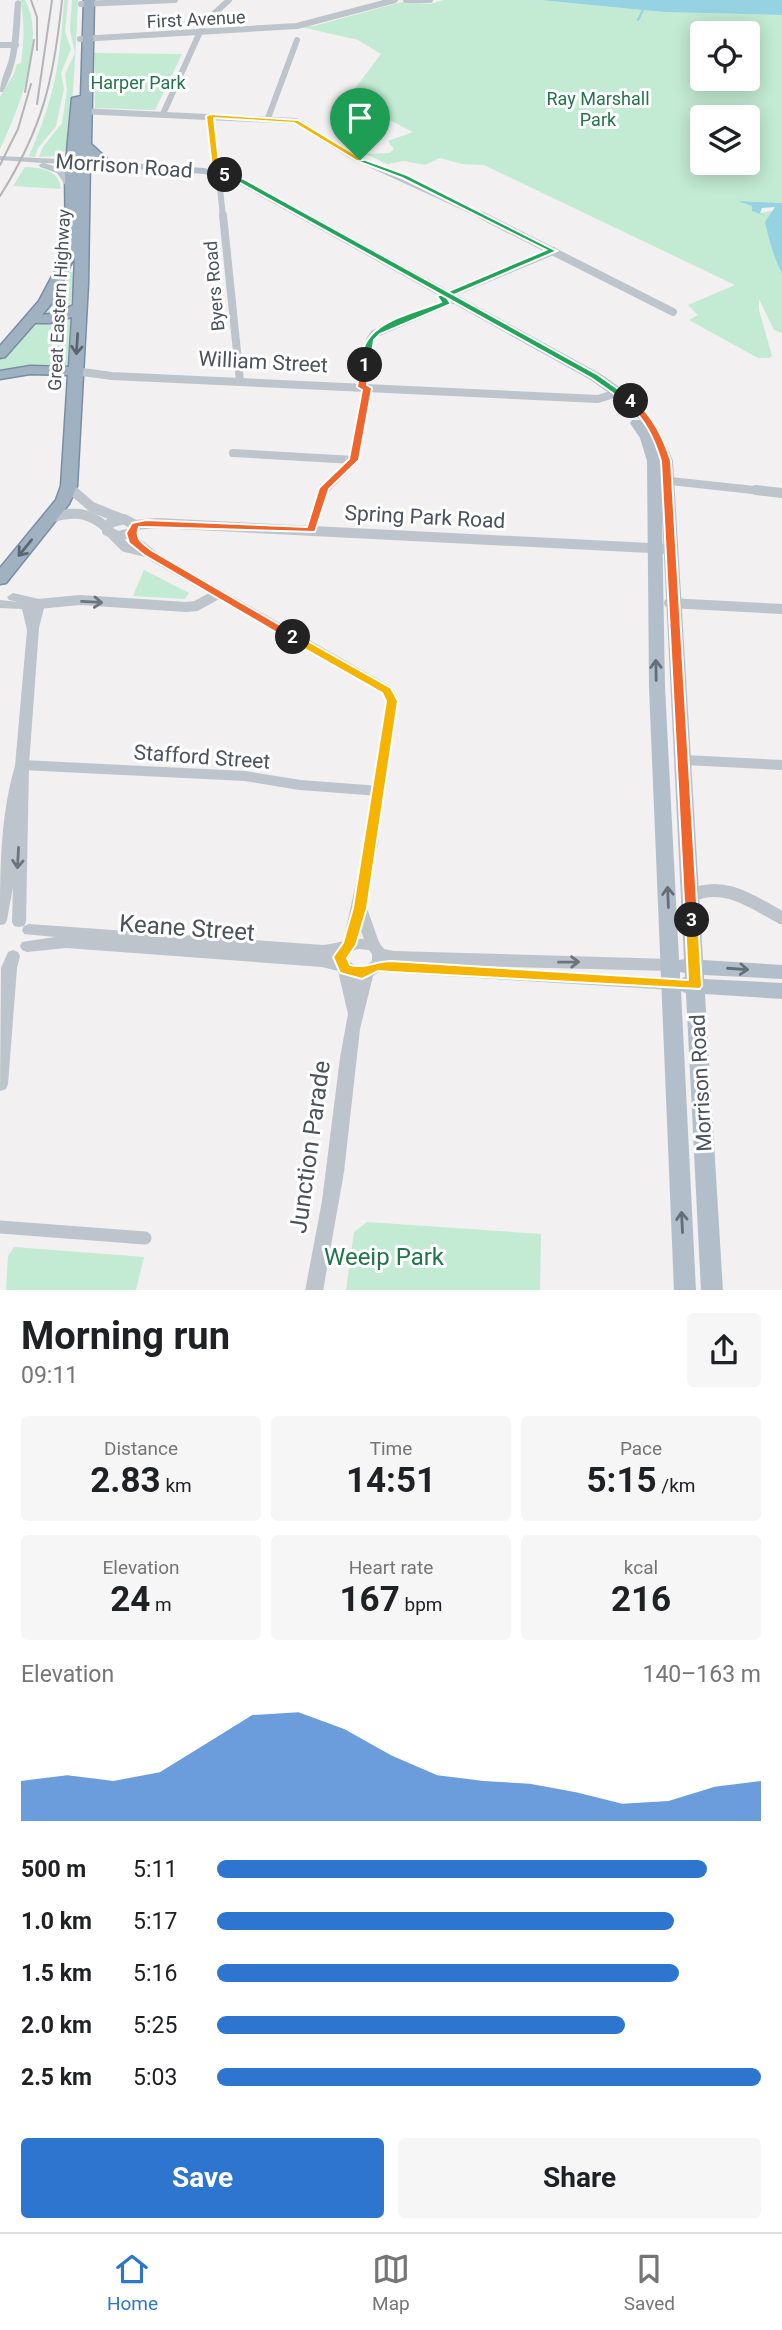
<!DOCTYPE html>
<html lang="en">
<head>
<meta charset="utf-8">
<style>
	body { margin:0; font-family:Roboto,sans-serif; background:#f6f6f6; color:#202124; height:100vh; display:flex; flex-direction:column; font-size:26px; white-space:nowrap }
	* { box-sizing:border-box; margin:0 }
	p { font-size:23px; color:#757577 }
	.icon { flex:none; width:38px; height:38px; fill:none; stroke:currentColor; stroke-width:2; stroke-linecap:round; stroke-linejoin:round }
	.map { position:relative; height:1290px; overflow:hidden }
	.side { display:flex; flex-direction:column; background:#fff; flex:1 }
	.side>* { flex:none }
	.tools { position:absolute; left:690px; top:21px; display:grid; gap:14px }
	.tools a { display:grid; place-items:center; width:70px; height:70px; border-radius:7px; background:#fff; box-shadow:0 4px 18px #0003; font-size:35px }
	.pin { position:absolute; display:grid; place-items:center; width:60px; height:60px; color:#fff; margin:-72px -30px; border-radius:50% 50% 50% 0; rotate:-45deg; box-shadow:0 0 7px #0007 }
	.pin .icon { rotate:45deg }
	.km { position:absolute; width:35px; height:35px; margin:-18px; border-radius:50%; background:#222; color:#fff; font-size:19px; line-height:35px; text-align:center }
	.round { display:grid; place-items:center; flex:none; width:74px; height:74px; border-radius:7px; background:#f6f6f6 }
	.overview { display:flex; align-items:center; justify-content:space-between; height:119px; padding:0 21px }
	h1 { font-size:38px; font-weight:700; line-height:52px }
	.stats { display:grid; grid-template-columns:repeat(3,1fr); gap:10px; height:119px; padding:7px 21px }
	.stats div { display:grid; align-content:center; border-radius:7px; background:#f6f6f6; text-align:center }
	.stats b { font-size:35px; font-weight:700 }
	.stats small { font-size:19px; font-weight:400 }
	.stats p { font-size:19px }
	.chart { height:196px; padding:14px 21px }
	.chart p { display:flex; justify-content:space-between }
	.chart svg { width:100%; height:126px; margin-top:7px; fill:#2d75cf; opacity:.7 }
	.button { display:flex; gap:14px; margin-top:auto; padding:14px 21px }
	.button a { flex:1; height:80px; border-radius:7px; background:#2d75cf; color:#fff; font-size:28px; font-weight:700; line-height:80px; text-align:center }
	.button a+a { background:#f6f6f6; color:#202124 }
	ul { padding:0 21px; list-style:none; font-size:23px }
	li { display:grid; grid-template-columns:112px 84px 1fr; align-items:center; height:52px }
	li i { height:18px; border-radius:9px; background:#2d75cf }
	.tabs { display:flex; justify-content:space-around; align-items:center; height:98px; border-top:2px solid #e0e0e0; background:#fff; font-size:19px; color:#757577 }
	.tabs a { display:grid; justify-items:center; gap:4px }
	.tabs .current { color:#2d75cf }
	.map>svg:first-child { display:block }
	.green { fill:#c3ead2; fill-rule:evenodd }
	.water { fill:#95d3e3 }
	.lines { fill:none; stroke-linecap:round; stroke-linejoin:round }
	.stream { stroke:#95d3e3; stroke-width:2 }
	.trunk-casing { stroke:#788ea5; stroke-width:3 }
	.minor-far3 { stroke:#bdc4cb; stroke-width:6 }
	.minor-far2 { stroke:#bdc4cb; stroke-width:8 }
	.minor-far1 { stroke:#bdc4cb; stroke-width:10 }
	.minor { stroke:#bdc4cb; stroke-width:13 }
	.tertiary { fill:#bdc4cb; fill-rule:evenodd }
	.primary { fill:#b2bfcb; fill-rule:evenodd }
	.trunk { fill:#a0b1c2; fill-rule:evenodd }
	.rail { stroke:#b2b5b9; stroke-width:2 }
	.oneway { stroke:#5b6670 }
	.oneway2 { stroke:#6c757d }
	.oneway3 { stroke:#646e77 }
	.split-1 { fill:#22a559; stroke:#fff; stroke-width:2 }
	.split-2 { fill:#f0652b; stroke:#fff; stroke-width:2 }
	.split-3 { fill:#f5b400; stroke:#fff; stroke-width:2 }
	.split-4 { fill:#f0652b; stroke:#fff; stroke-width:2 }
	.split-5 { fill:#22a559; stroke:#fff; stroke-width:2 }
	.split-6 { fill:#f5b400; stroke:#fff; stroke-width:2 }
	.labels { text-anchor:middle; dominant-baseline:central; stroke-width:6; stroke-linejoin:round; paint-order:stroke }
	.far-street-label { font-size:18px; fill:#4a535b; stroke:#fff }
	.far-park-label { font-size:18px; fill:#21754a; stroke:#fff }
	.street-label { font-size:21px; fill:#4a535b; stroke:#fff }
	.near-street-label { font-size:24px; fill:#4a535b; stroke:#fff }
	.near-park-label { font-size:24px; fill:#21754a; stroke:#fff }
</style>
</head>
<body>
<div class="map">
<svg width="782" height="1291" viewBox="0 0 782 1291">
	<rect width="100%" height="100%" fill="#f2f0f0"/>
	<!-- green -->
	<g class="green">
		<path d="M20 0H25C47 39 18 112 0 149V97L14 74 17 64 21 63C24 42 25 21 20 0Z"/>
		<path d="M64 0H68L65 32 71 49 61 73 64 89 56 126 38 148 35 157 29 156C55 97 60 64 64 0Z"/>
		<path d="M72 0H78C76 50 73 99 68 149L57 156 39 157 43 147 62 123 67 90 65 74 75 53 70 30Z"/>
		<path d="M444 0H540L663 12 782 15V203L738 201 753 206 752 211 760 213 782 209V333L774 330 759 299V310L772 356 769 358H758L689 320 698 315 688 305 735 285 484 165 462 164 440 158 425 165 404 161 387 164 366 154 390 153 394 149 388 141 413 132 347 99 381 54 358 40 297 26H314L402 2 430 4ZM702 33H747V79H702ZM702 117H747V163H702Z"/>
		<polygon points="94,53 182,54 155,110 95,108"/>
		<path d="M25 167C41 168 59 169 61 189L13 186Z"/>
		<polygon points="69,272 77,272 69,309 66,313 39,317"/>
		<polygon points="72,314 73,370 0,374 0,357 37,320"/>
		<polygon points="144,570 189,593 185,599 133,596"/>
		<polygon points="367,1222 541,1234 540,1290 346,1290 354,1232"/>
		<polygon points="14,1247 144,1257 136,1290 6,1290 8,1256"/>
	</g>
	<!-- water -->
	<g class="water">
		<polygon points="540,0 782,0 782,15 663,12"/>
		<path d="M738 201 782 203V273C773 256 769 239 765 222L775 207 762 208 760 213 766 216 752 211V206Z"/>
	</g>
	<g class="lines">
		<!-- stream -->
		<polyline class="stream" points="638,20 643,10"/>
		<defs>
			<path id="trunk" d="M84 0H94L91 144 113 164 107 167 90 159 88 284 77 486 69 504 6 583 0 584V568L56 500 61 486 68 375 30 374 0 379V371L30 366 69 367 72 317 50 323H35L5 357 0 358V346L39 301 66 250 65 173 72 98 81 96ZM75 256 73 305 58 313 42 315 52 303Z"/>
		</defs>
		<!-- trunk casing -->
		<use href="#trunk" class="trunk-casing"/>
		<!-- minor-far3 -->
		<g class="minor-far3">
			<polyline points="406,0 430,0"/>
			<polyline points="81,4 175,0"/>
			<polyline points="80,39 297,26 395,0"/>
			<polyline points="0,45 16,45"/>
			<polyline points="79,111 296,121 350,155 485,217"/>
			<polyline points="163,114 204,23 229,0"/>
			<polyline points="210,116 216,173 213,176"/>
			<polyline points="268,118 297,40"/>
			<polyline points="220,188 223,217"/>
		</g>
		<!-- minor-far2 -->
		<g class="minor-far2">
			<polyline points="223,215 240,381"/>
			<polyline points="481,215 673,312"/>
			<polyline points="442,297 553,251"/>
			<polyline points="75,371 112,376 598,399 620,392"/>
			<polyline points="362,387 370,340 374,334 455,299"/>
			<polyline points="233,453 354,460"/>
			<polyline points="661,480 772,492"/>
			<polyline points="69,486 74,492"/>
			<polyline points="323,492 354,460 367,388"/>
		</g>
		<!-- minor-far1 -->
		<g class="minor-far1">
			<polyline points="72,490 92,507 122,519"/>
			<polyline points="756,490 782,493"/>
			<path d="M49 518C73 511 88 511 107 528"/>
			<polygon points="124,519 135,525 131,533 118,536 107,531 110,523"/>
			<polyline points="135,525 157,523 670,549"/>
			<polyline points="311,530 323,490"/>
			<polyline points="131,533 136,542 156,558 387,690 392,701 372,843"/>
			<polyline points="113,535 125,547 145,552"/>
			<polyline points="669,603 782,609"/>
			<polyline points="27,605 80,600 186,607 196,606 216,595"/>
			<polyline points="684,760 782,765"/>
			<polyline points="22,765 245,776 300,785 380,791"/>
		</g>
		<!-- minor -->
		<g class="minor">
			<path d="M690 896C724 880 752 902 782 918"/>
			<polyline points="360,908 373,945"/>
			<polyline points="349,945 372,841"/>
			<polyline points="0,1227 145,1238"/>
		</g>
		<!-- tertiary -->
		<g class="tertiary">
			<path d="M18 0 21 2C20 33 19 64 3 92H0C0 80 6 71 9 59 13 41 13 21 15 2Z"/>
			<polygon points="0,156 76,160 76,164 73,164 44,163 63,169 75,187 68,189 57,173 40,167 39,165 42,163 0,160"/>
			<path d="M13 593 39 599 44 608 39 628 29 765 26 922 24 926 19 927 14 926 12 922 13 887 7 920 5 924 0 925C0 872 0 816 15 766L27 630 22 609 0 608V600L18 602 9 600 7 597Z"/>
			<path d="M29 924 323 945C344 943 357 935 378 941L384 949 394 951 671 959 676 961 678 965 676 969 671 971 466 966 672 978 677 980 680 984 677 988 672 990 379 972 373 976 360 1029 344 1172 323 1291H305L322 1201 340 1058 348 1014 338 971 322 967 66 948 27 952 22 950 20 946 22 942 55 937 24 934 22 930 24 926ZM358 949 369 950 372 954V961L366 965 356 966 348 960 350 952Z"/>
			<polygon points="13,950 18,952 20,956 17,968 8,1084 6,1089 0,1091 1,968 8,952"/>
		</g>
		<!-- primary -->
		<path class="primary" d="M73 159 204 168 245 179 599 373C635 396 659 420 673 461L703 960 782 965V979L704 975V979L782 983V999L705 994 723 1291H701L686 993 681 991 696 1291H674L649 687 647 461 640 438 630 423 632 420H640L625 404 589 379 237 183 204 174 69 164 68 162ZM662 516 684 959 679 960 665 687ZM680 972 685 973V977L680 979Z"/>
		<!-- trunk -->
		<use href="#trunk" class="trunk"/>
		<!-- rail -->
		<g class="rail">
			<polyline points="31,0 37,17 37,50"/>
			<polyline points="25,92 34,40"/>
			<polyline points="37,104 52,0"/>
			<polyline points="0,165 18,129 31,84"/>
			<path d="M0 196C43 128 54 79 62 0"/>
		</g>
	</g>
	<!-- one-way arrows -->
	<defs><path id="oneway-shaft" d="M-6 0H5M1.5-3L5.5 0L1.5 3" fill="none" stroke-width="1.6" stroke-linecap="round" stroke-linejoin="round" transform="scale(1.75)"/></defs>
	<g class="oneway">
		<use href="#oneway-shaft" transform="translate(77 344) rotate(94)"/>
		<use href="#oneway-shaft" transform="translate(25 548) rotate(129)"/>
	</g>
	<g class="oneway2">
		<use href="#oneway-shaft" transform="translate(92 602) rotate(3)"/>
		<use href="#oneway-shaft" transform="translate(18 858) rotate(93)"/>
		<use href="#oneway-shaft" transform="translate(569 962) rotate(-1)"/>
	</g>
	<g class="oneway3">
		<use href="#oneway-shaft" transform="translate(656 670) rotate(-91)"/>
		<use href="#oneway-shaft" transform="translate(668 897) rotate(-92)"/>
		<use href="#oneway-shaft" transform="translate(738 969) rotate(4)"/>
		<use href="#oneway-shaft" transform="translate(682 1222) rotate(-93)"/>
	</g>
	<!-- split-1 -->
	<path class="split-1" d="M360 158 407 175 557 251 447 298 451 304 380 334 374 340 370 365 362 367C356 323 409 315 441 302L437 296 546 250 402 178 357 161Z"/>
	<!-- split-2 -->
	<path class="split-2" d="M365 362 370 365 367 385 372 388 359 460 329 489 315 532 146 527H139C134 539 143 543 151 550L297 635V640H289L144 555 129 543 126 533 132 523 146 520 307 527 319 488 349 459 362 390 357 387 361 365Z"/>
	<!-- split-3 -->
	<path class="split-3" d="M289 635H297L391 688 398 701 367 908 356 945 347 958 350 965C364 969 376 961 391 961L688 980 685 920 692 914 698 920 702 986 700 989 391 972 378 971 362 979 340 973 333 957 343 943 353 908 386 701 382 693 289 640Z"/>
	<!-- split-4 -->
	<path class="split-4" d="M627 399H634C653 417 663 436 671 461L698 920 692 925 685 920 661 461C654 437 645 420 627 403Z"/>
	<!-- split-5 -->
	<polygon class="split-5" points="222,173 244,179 597,374 635,401 627,403 591,378 238,182 222,177"/>
	<!-- split-6 -->
	<polygon class="split-6" points="210,114 298,120 364,160 357,161 294,123 214,118 220,172 229,175 225,177 213,175 206,116"/>
	<g class="labels">
		<!-- far-street labels -->
		<g class="far-street-label">
			<text transform="translate(196 19) rotate(-3)">First Avenue</text>
			<text transform="translate(214 286) rotate(-95)">Byers Road</text>
			<text transform="translate(59 300) rotate(-87)">Great Eastern Highway</text>
		</g>
		<!-- far-park labels -->
		<g class="far-park-label">
			<text x="138" y="82">Harper Park</text>
			<text x="598" y="98">Ray Marshall<tspan x="598" dy="21">Park</tspan></text>
		</g>
		<!-- street labels -->
		<g class="street-label">
			<text transform="translate(124 166) rotate(4)">Morrison Road</text>
			<text transform="translate(263 362) rotate(3)">William Street</text>
			<text transform="translate(425 517) rotate(3)">Spring Park Road</text>
			<text transform="translate(202 757) rotate(4)">Stafford Street</text>
			<text transform="translate(701 1083) rotate(-93)">Morrison Road</text>
		</g>
		<!-- near-street labels -->
		<g class="near-street-label">
			<text transform="translate(187 928) rotate(4)">Keane Street</text>
			<text transform="translate(310 1147) rotate(-82)">Junction Parade</text>
		</g>
		<!-- near-park labels -->
		<g class="near-park-label">
			<text x="384" y="1257">Weeip Park</text>
		</g>
	</g>
</svg>
<div class="tools">
<a><svg class="icon" aria-label="locate" viewBox="0 0 24 24"><circle cx="12" cy="12" r="6"/><path d="M12 2v4M12 18v4M2 12h4M18 12h4"/></svg></a>
<a><svg class="icon" aria-label="layers" viewBox="0 0 24 24"><path d="M12 4l9 5-9 5-9-5zM3 14l9 5 9-5"/></svg></a>
</div>
<div class="pin" style="left:360px;top:160px;background:#1e9e55"><svg class="icon" aria-label="arrive" viewBox="0 0 24 24"><path d="M6 21V4h12l-3 4 3 4H6"/></svg></div>
<b class="km" style="left:365px;top:365px">1</b>
<b class="km" style="left:293px;top:637px">2</b>
<b class="km" style="left:692px;top:920px">3</b>
<b class="km" style="left:631px;top:401px">4</b>
<b class="km" style="left:225px;top:175px">5</b>
</div>
<section class="side">
<div class="overview"><div><h1>Morning run</h1><p>09:11</p></div><a class="round"><svg class="icon" aria-label="share" viewBox="0 0 24 24"><path d="M12 15V3M7 8l5-5 5 5M5 13v7h14v-7"/></svg></a></div>
<div class="stats">
<div><p>Distance</p><b>2.83<small> km</small></b></div>
<div><p>Time</p><b>14:51</b></div>
<div><p>Pace</p><b>5:15<small> /km</small></b></div>
</div>
<div class="stats">
<div><p>Elevation</p><b>24<small> m</small></b></div>
<div><p>Heart rate</p><b>167<small> bpm</small></b></div>
<div><p>kcal</p><b>216</b></div>
</div>
<div class="chart"><p><span>Elevation</span>140–163 m</p>
<svg viewBox="0 0 160 44" preserveAspectRatio="none"><path d="M0 44V30L10 28L20 30L30 27L40 17L50 7L60 6L70 12L80 21L90 28L100 30L110 31L120 34L130 38L140 37L150 32L160 30V44z"/></svg>
</div>
<ul>
<li><b>500 m</b>5:11<i style="width:90%"></i></li>
<li><b>1.0 km</b>5:17<i style="width:84%"></i></li>
<li><b>1.5 km</b>5:16<i style="width:85%"></i></li>
<li><b>2.0 km</b>5:25<i style="width:75%"></i></li>
<li><b>2.5 km</b>5:03<i style="width:100%"></i></li>
</ul>
<div class="button"><a>Save</a><a>Share</a></div>
</section>
<nav class="tabs">
<a class="current"><svg class="icon" aria-label="home" viewBox="0 0 24 24"><path d="M3 11l9-7 9 7M6 9v11h12V9"/></svg>Home</a>
<a><svg class="icon" aria-label="map" viewBox="0 0 24 24"><path d="M3 6l6-2 6 2 6-2v14l-6 2-6-2-6 2zM9 4v14M15 6v14"/></svg>Map</a>
<a><svg class="icon" aria-label="saved" viewBox="0 0 24 24"><path d="M7 4h10v16l-5-4-5 4z"/></svg>Saved</a>
</nav>
</body>
</html>
